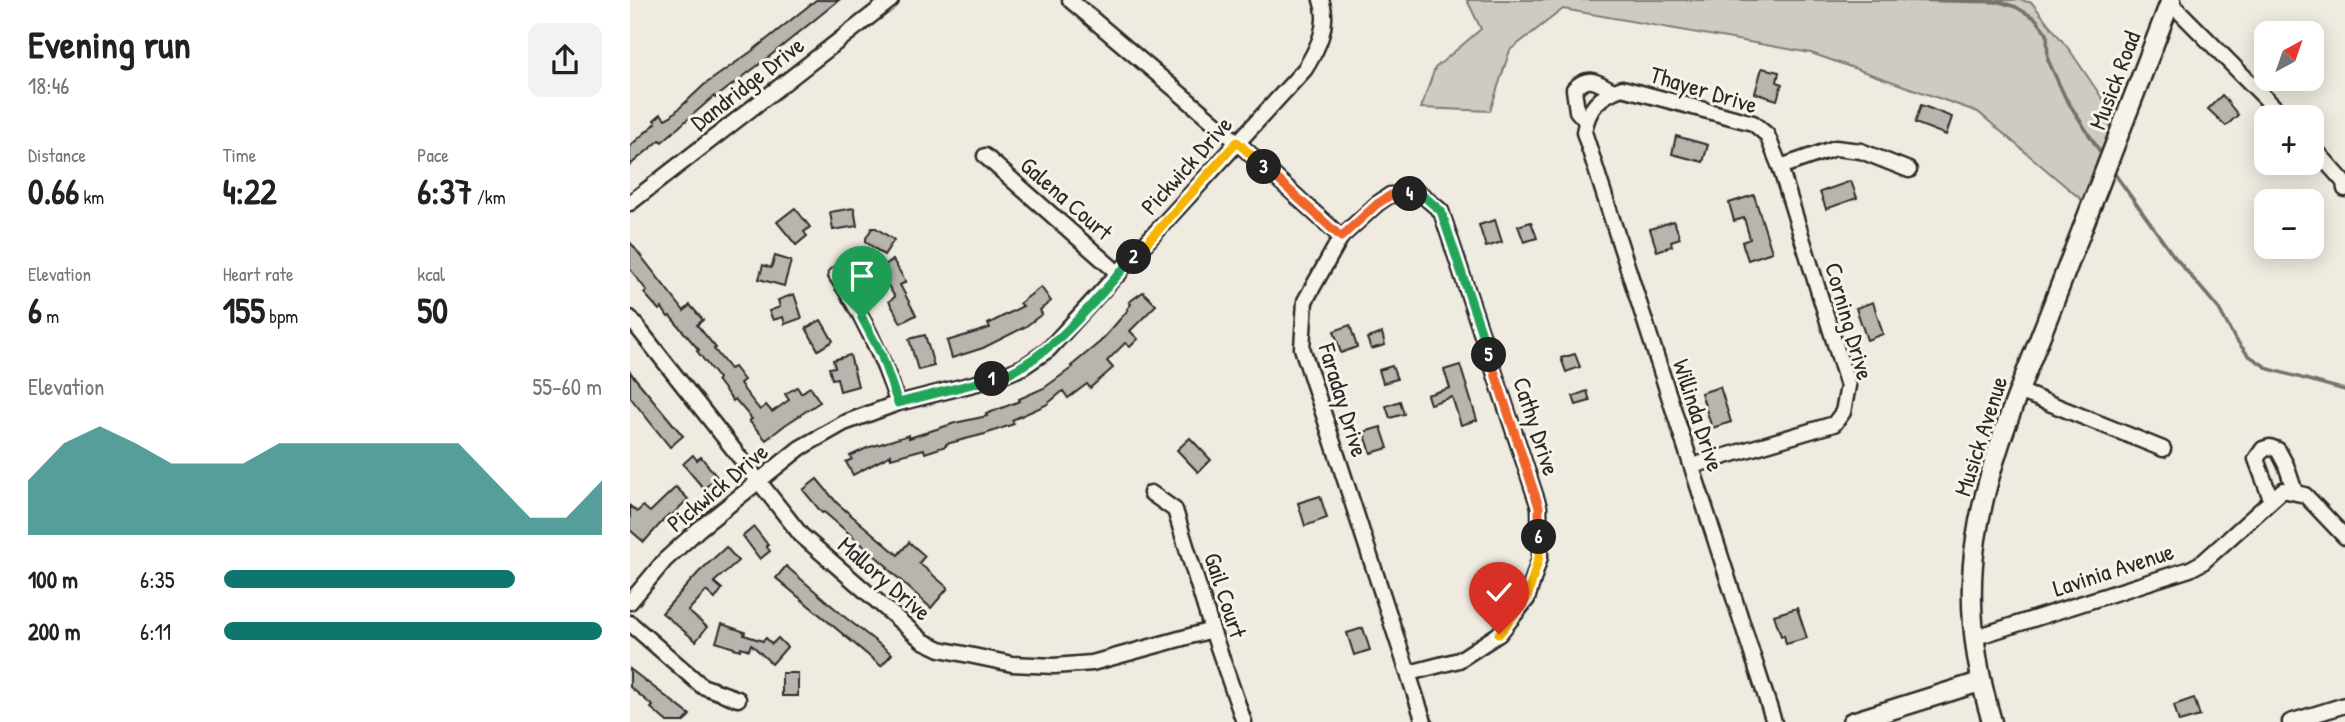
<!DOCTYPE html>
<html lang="en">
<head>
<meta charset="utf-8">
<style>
	body { margin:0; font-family:"Patrick Hand",sans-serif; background:#f2f2f2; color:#202124; height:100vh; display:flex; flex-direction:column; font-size:26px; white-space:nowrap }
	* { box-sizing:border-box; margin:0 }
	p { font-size:23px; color:#757577 }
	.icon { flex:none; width:38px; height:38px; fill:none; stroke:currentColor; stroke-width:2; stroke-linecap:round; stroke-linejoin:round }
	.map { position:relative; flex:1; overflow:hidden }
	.panel { display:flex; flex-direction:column; background:#fff; width:630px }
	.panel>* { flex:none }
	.needle { width:46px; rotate:40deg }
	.controls { position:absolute; left:1624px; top:21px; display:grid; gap:14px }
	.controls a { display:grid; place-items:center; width:70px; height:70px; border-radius:14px; background:#fff; box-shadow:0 4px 18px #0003; font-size:35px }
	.pin { position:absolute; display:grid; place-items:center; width:60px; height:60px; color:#fff; margin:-72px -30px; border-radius:50% 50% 50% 0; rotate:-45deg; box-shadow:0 0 7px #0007 }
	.pin .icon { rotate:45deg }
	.km { position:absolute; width:35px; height:35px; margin:-18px; border-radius:50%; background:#222; color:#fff; font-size:19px; line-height:35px; text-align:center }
	.round { display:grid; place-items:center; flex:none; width:74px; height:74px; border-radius:14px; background:#f2f2f2 }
	.summary { display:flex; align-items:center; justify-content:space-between; height:119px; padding:0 28px }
	h1 { font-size:38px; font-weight:700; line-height:52px }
	.figures { display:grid; grid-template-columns:repeat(3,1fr); gap:10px; height:119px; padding:7px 28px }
	.figures div { display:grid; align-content:center }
	.figures b { font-size:35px; font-weight:700 }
	.figures small { font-size:19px; font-weight:400 }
	.figures p { font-size:19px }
	.chart { height:196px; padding:14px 28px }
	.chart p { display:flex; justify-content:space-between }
	.chart svg { width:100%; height:126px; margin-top:7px; fill:#0f766e; opacity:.7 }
	ul { padding:0 28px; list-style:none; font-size:23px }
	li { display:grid; grid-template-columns:112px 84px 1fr; align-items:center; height:52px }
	li i { height:18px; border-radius:9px; background:#0f766e }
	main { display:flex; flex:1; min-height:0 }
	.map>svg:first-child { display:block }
	.green { fill:#cfcbc2; stroke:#7d7b76; stroke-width:2 }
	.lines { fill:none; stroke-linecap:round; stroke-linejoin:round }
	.stream { stroke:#74726e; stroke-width:3.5 }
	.building { fill:#b8b5ae; stroke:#2b2b2b; stroke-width:2 }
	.minor-casing { stroke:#2b2b2b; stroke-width:19 }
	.tertiary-casing { stroke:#2b2b2b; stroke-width:23 }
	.minor { stroke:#f7f3e8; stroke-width:14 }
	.tertiary { stroke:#f7f3e8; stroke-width:18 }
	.split-1-casing { stroke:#fff; stroke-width:14 }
	.split-2-casing { stroke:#fff; stroke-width:14 }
	.split-3-casing { stroke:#fff; stroke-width:14 }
	.split-4-casing { stroke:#fff; stroke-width:14 }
	.split-5-casing { stroke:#fff; stroke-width:14 }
	.split-6-casing { stroke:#fff; stroke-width:14 }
	.split-7-casing { stroke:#fff; stroke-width:14 }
	.split-1 { stroke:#22a559; stroke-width:9 }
	.split-2 { stroke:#22a559; stroke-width:9 }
	.split-3 { stroke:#f5b400; stroke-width:9 }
	.split-4 { stroke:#f0652b; stroke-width:9 }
	.split-5 { stroke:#22a559; stroke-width:9 }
	.split-6 { stroke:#f0652b; stroke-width:9 }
	.split-7 { stroke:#f5b400; stroke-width:9 }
	.labels { text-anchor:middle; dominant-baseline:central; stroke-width:6; stroke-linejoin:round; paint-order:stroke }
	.street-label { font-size:24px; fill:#2b2b2b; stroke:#f7f3e8 }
</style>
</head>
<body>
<main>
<section class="panel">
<div class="summary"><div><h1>Evening run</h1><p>18:46</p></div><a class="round"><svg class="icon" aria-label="share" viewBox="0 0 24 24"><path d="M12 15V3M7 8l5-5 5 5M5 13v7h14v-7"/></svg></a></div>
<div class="figures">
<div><p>Distance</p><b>0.66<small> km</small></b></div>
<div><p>Time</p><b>4:22</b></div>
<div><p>Pace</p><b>6:37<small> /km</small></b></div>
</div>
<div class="figures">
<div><p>Elevation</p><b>6<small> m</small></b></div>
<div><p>Heart rate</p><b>155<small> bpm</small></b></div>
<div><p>kcal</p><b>50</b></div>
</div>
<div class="chart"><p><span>Elevation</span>55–60 m</p>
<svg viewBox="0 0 160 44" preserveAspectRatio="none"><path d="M0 44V25L10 12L20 6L30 12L40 19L50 19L60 19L70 12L80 12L90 12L100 12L110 12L120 12L130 25L140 38L150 38L160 25V44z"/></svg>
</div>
<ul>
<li><b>100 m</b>6:35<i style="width:77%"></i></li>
<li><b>200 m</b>6:11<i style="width:100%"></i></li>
</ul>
</section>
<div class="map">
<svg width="1715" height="722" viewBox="0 0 1715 722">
	<rect width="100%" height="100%" fill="#efebe0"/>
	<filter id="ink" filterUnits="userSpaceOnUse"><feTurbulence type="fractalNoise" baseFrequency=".0143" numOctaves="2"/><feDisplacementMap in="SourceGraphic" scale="14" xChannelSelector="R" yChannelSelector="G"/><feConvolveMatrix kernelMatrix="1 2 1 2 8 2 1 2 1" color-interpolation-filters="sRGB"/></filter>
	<g filter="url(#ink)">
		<!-- green -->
		<polygon class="green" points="837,0 1391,0 1402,3 1441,52 1487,120 1453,201 1348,112 1181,53 933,9 880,50 860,111 791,108 805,68 851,29"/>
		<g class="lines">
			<!-- stream -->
			<g class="stream">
				<polyline points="1273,0 1370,2 1386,7 1406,19 1417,34 1418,60 1435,97 1474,158"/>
				<polyline points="1482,170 1543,255 1589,309 1604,337 1618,355 1639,369 1715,390"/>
			</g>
		</g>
		<!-- building -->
		<g class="building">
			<polygon points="186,0 209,0 135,60 85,98 84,96 32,142 30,140 0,165 0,146 26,123 24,120 31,114 35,119 41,116 74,85 122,51"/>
			<polygon points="1132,68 1149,72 1147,82 1152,84 1147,100 1125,93"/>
			<polygon points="1592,95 1608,115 1596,126 1578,109"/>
			<polygon points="1291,105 1322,117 1316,135 1285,123"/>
			<polygon points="1046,136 1078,145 1073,162 1042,154"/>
			<polygon points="1221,181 1227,198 1196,209 1190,192"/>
			<polygon points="1124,195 1142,252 1118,260 1112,242 1120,239 1114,218 1104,221 1099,203"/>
			<polygon points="165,208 180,227 174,232 177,236 166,245 147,222"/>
			<polygon points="224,208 227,226 203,230 200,212"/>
			<polygon points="865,220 872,242 856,247 849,225"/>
			<polygon points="1044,221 1050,238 1041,241 1042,246 1027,251 1020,229"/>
			<polygon points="901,222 907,238 894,242 888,226"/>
			<polygon points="242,228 246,228 264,240 254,255 236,242 236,238"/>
			<polygon points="0,242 54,311 60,305 73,320 67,325 86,348 84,349 100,369 104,367 114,380 110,383 115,391 130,410 136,405 142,412 159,400 155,394 167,387 171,393 180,387 190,402 155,425 136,440 119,421 122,419 105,399 103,401 87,380 88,378 67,351 69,350 40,316 38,317 32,308 29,310 14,293 17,291 0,269"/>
			<polygon points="145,256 161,261 154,286 129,279 133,265 141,268"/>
			<polygon points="263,260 276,282 270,285 286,315 271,323 259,301 265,297 248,269"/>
			<polygon points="411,287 421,301 410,310 412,314 395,327 353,348 322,358 317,341 360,328 358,324 393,306 390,303"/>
			<polygon points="513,292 526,305 500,331 508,339 500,347 495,343 477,361 483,368 460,388 457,384 438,398 433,391 416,405 382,420 384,424 355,434 316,444 316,446 295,453 294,449 261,458 261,455 223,475 216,462 222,459 220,456 237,448 279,435 279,438 325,423 357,416 356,414 390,401 389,399 414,388 443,367 441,366 470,342 498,310 497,309 501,304 499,302"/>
			<polygon points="164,294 172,318 155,324 153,317 143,320 139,311 150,307 148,300"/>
			<polygon points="1243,302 1253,334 1237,340 1226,308"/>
			<polygon points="191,320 203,341 188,350 176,328"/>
			<polygon points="720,325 727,347 711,353 704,331"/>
			<polygon points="752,333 755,345 741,349 737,338"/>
			<polygon points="295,335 304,366 288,370 279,339"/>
			<polygon points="945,354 950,367 936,372 931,358"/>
			<polygon points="220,355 228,386 210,391 207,378 202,379 199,368 205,367 203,360"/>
			<polygon points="830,365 847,420 831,425 822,397 800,404 797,395 820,388 814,370"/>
			<polygon points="762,366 767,379 753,383 749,370"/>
			<polygon points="0,372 53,436 40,447 0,397"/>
			<polygon points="1090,387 1101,422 1082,428 1071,393"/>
			<polygon points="957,391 960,401 946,405 943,396"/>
			<polygon points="770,401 774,414 760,418 756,406"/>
			<polygon points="751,427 758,448 741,453 734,432"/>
			<polygon points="560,438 581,460 568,472 547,450"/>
			<polygon points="63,455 67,460 71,457 87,477 74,489 53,464"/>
			<polygon points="187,479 207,503 268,555 279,542 295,556 289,563 318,588 301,608 257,568 258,567 194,512 192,513 173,490"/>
			<polygon points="46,487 58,499 41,516 39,514 14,542 0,530 0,506 7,512 13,506 20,512"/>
			<polygon points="690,496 697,518 675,526 668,503"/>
			<polygon points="124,527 138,545 136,546 140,551 130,559 113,536"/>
			<polygon points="96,547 108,561 84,582 92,589 85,599 76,591 58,611 77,627 66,641 32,613 69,572"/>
			<polygon points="156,566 216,618 262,654 251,666 146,578"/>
			<polygon points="1167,608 1177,638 1156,644 1154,635 1151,636 1144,615"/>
			<polygon points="92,624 115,632 114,635 133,641 136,638 142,644 148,638 157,647 142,664 121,644 119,650 111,647 110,650 86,642"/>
			<polygon points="733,628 740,650 724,655 717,633"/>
			<polygon points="0,669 60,715 54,722 37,722 21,708 23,706 0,687"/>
			<rect x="152" y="673" width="16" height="23"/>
			<polygon points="1564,698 1570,716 1549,722 1544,705"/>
		</g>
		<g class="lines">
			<defs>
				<g id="minor">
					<polyline points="440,0 607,142 711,237"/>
					<polyline points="1540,2 1654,117"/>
					<path d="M956 121 947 111 944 89C959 74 967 82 983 91"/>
					<polyline points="1682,146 1714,182 1715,189"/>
					<polyline points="355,156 489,274"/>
					<polyline points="1150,167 1205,148 1231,151 1279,170"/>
					<polyline points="0,203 261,0"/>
					<path d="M206 275C234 316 252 356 268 403"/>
					<polyline points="0,318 171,535 293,641 310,649 382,664 424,666 462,663 582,630"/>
					<polyline points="1389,391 1533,449"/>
					<path d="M1062 466 1204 424 1213 412 1218 386 1150 167 1137 135 1123 123 992 88C969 96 958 108 954 132L1144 722"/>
					<polyline points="521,493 545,510 582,630 614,722"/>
					<polyline points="1641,499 1626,459 1633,449 1640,447 1648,450 1656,465 1665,492"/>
					<path d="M0 602 35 560 69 529 170 448 214 423 268 403 367 378 393 367 418 350 675 69C688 48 700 24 691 0"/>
					<polyline points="0,623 72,686 108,699"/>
					<polyline points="1343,638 1560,569 1573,562 1653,490 1675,495 1715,537"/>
					<polyline points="779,673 829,660 869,634 897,599 910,557 909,507 811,211 791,194 760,195 747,204 711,237 675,301 672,348 794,722"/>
					<polyline points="1660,722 1715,705"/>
				</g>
				<g id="tertiary">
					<polyline points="1222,722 1350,682"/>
					<path d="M1362 722C1344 661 1336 601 1346 539 1358 459 1393 382 1422 307 1462 205 1501 102 1541 0"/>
				</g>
			</defs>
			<!-- minor casing -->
			<use href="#minor" class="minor-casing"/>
			<!-- tertiary casing -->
			<use href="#tertiary" class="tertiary-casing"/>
			<!-- minor -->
			<use href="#minor" class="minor"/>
			<!-- tertiary -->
			<use href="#tertiary" class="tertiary"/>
		</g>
	</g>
	<g class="lines" filter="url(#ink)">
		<defs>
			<polyline id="split-1" points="232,318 251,354 268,403 362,379"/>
			<path id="split-2" d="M362 379C417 365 466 298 504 257"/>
			<polyline id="split-3" points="504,257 607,142 634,167"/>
			<polyline id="split-4" points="634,167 711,237 747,204 761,195 780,194"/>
			<polyline id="split-5" points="780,194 791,194 811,211 859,355"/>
			<polyline id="split-6" points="859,355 909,507 909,537"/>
			<polyline id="split-7" points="869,634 897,598 909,557 909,537"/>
		</defs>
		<!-- split-1 casing -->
		<use href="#split-1" class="split-1-casing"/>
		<!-- split-2 casing -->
		<use href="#split-2" class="split-2-casing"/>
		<!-- split-3 casing -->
		<use href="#split-3" class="split-3-casing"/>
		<!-- split-4 casing -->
		<use href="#split-4" class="split-4-casing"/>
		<!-- split-5 casing -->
		<use href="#split-5" class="split-5-casing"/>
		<!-- split-6 casing -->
		<use href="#split-6" class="split-6-casing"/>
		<!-- split-7 casing -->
		<use href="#split-7" class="split-7-casing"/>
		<!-- split-1 -->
		<use href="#split-1" class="split-1"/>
		<!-- split-2 -->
		<use href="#split-2" class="split-2"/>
		<!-- split-3 -->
		<use href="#split-3" class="split-3"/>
		<!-- split-4 -->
		<use href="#split-4" class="split-4"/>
		<!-- split-5 -->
		<use href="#split-5" class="split-5"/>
		<!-- split-6 -->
		<use href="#split-6" class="split-6"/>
		<!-- split-7 -->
		<use href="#split-7" class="split-7"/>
	</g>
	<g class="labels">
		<!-- street labels -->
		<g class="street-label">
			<text transform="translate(1484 80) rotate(-69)">Musick Road</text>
			<text transform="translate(117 83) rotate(-38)">Dandridge Drive</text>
			<text transform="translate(1074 89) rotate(17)">Thayer Drive</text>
			<text transform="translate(556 165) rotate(-48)">Pickwick Drive</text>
			<text transform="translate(437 198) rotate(41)">Galena Court</text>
			<text transform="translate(1220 321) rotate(74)">Corning Drive</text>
			<text transform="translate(714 400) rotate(73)">Faraday Drive</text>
			<text transform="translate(1069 415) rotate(72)">Willinda Drive</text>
			<text transform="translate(907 426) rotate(72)">Cathy Drive</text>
			<text transform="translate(1350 436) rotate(-72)">Musick Avenue</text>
			<text transform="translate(87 487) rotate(-40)">Pickwick Drive</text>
			<text transform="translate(1483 569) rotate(-18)">Lavinia Avenue</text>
			<text transform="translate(255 578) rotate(41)">Mallory Drive</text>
			<text transform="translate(596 595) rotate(72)">Gail Court</text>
		</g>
	</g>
</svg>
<div class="controls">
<a><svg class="needle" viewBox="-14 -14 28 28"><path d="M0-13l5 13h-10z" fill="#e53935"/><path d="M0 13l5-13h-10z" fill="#757577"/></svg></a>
<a>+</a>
<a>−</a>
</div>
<div class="pin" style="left:232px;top:318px;background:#1e9e55"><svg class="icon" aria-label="arrive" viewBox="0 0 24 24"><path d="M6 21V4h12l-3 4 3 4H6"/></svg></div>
<div class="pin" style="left:869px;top:634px;background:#d93025"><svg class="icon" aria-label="check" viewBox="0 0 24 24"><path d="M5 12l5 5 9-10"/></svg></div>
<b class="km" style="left:362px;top:379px">1</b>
<b class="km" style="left:504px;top:257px">2</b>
<b class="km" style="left:634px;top:167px">3</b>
<b class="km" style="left:780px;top:194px">4</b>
<b class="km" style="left:859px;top:355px">5</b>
<b class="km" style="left:909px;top:537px">6</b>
</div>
</main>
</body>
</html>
